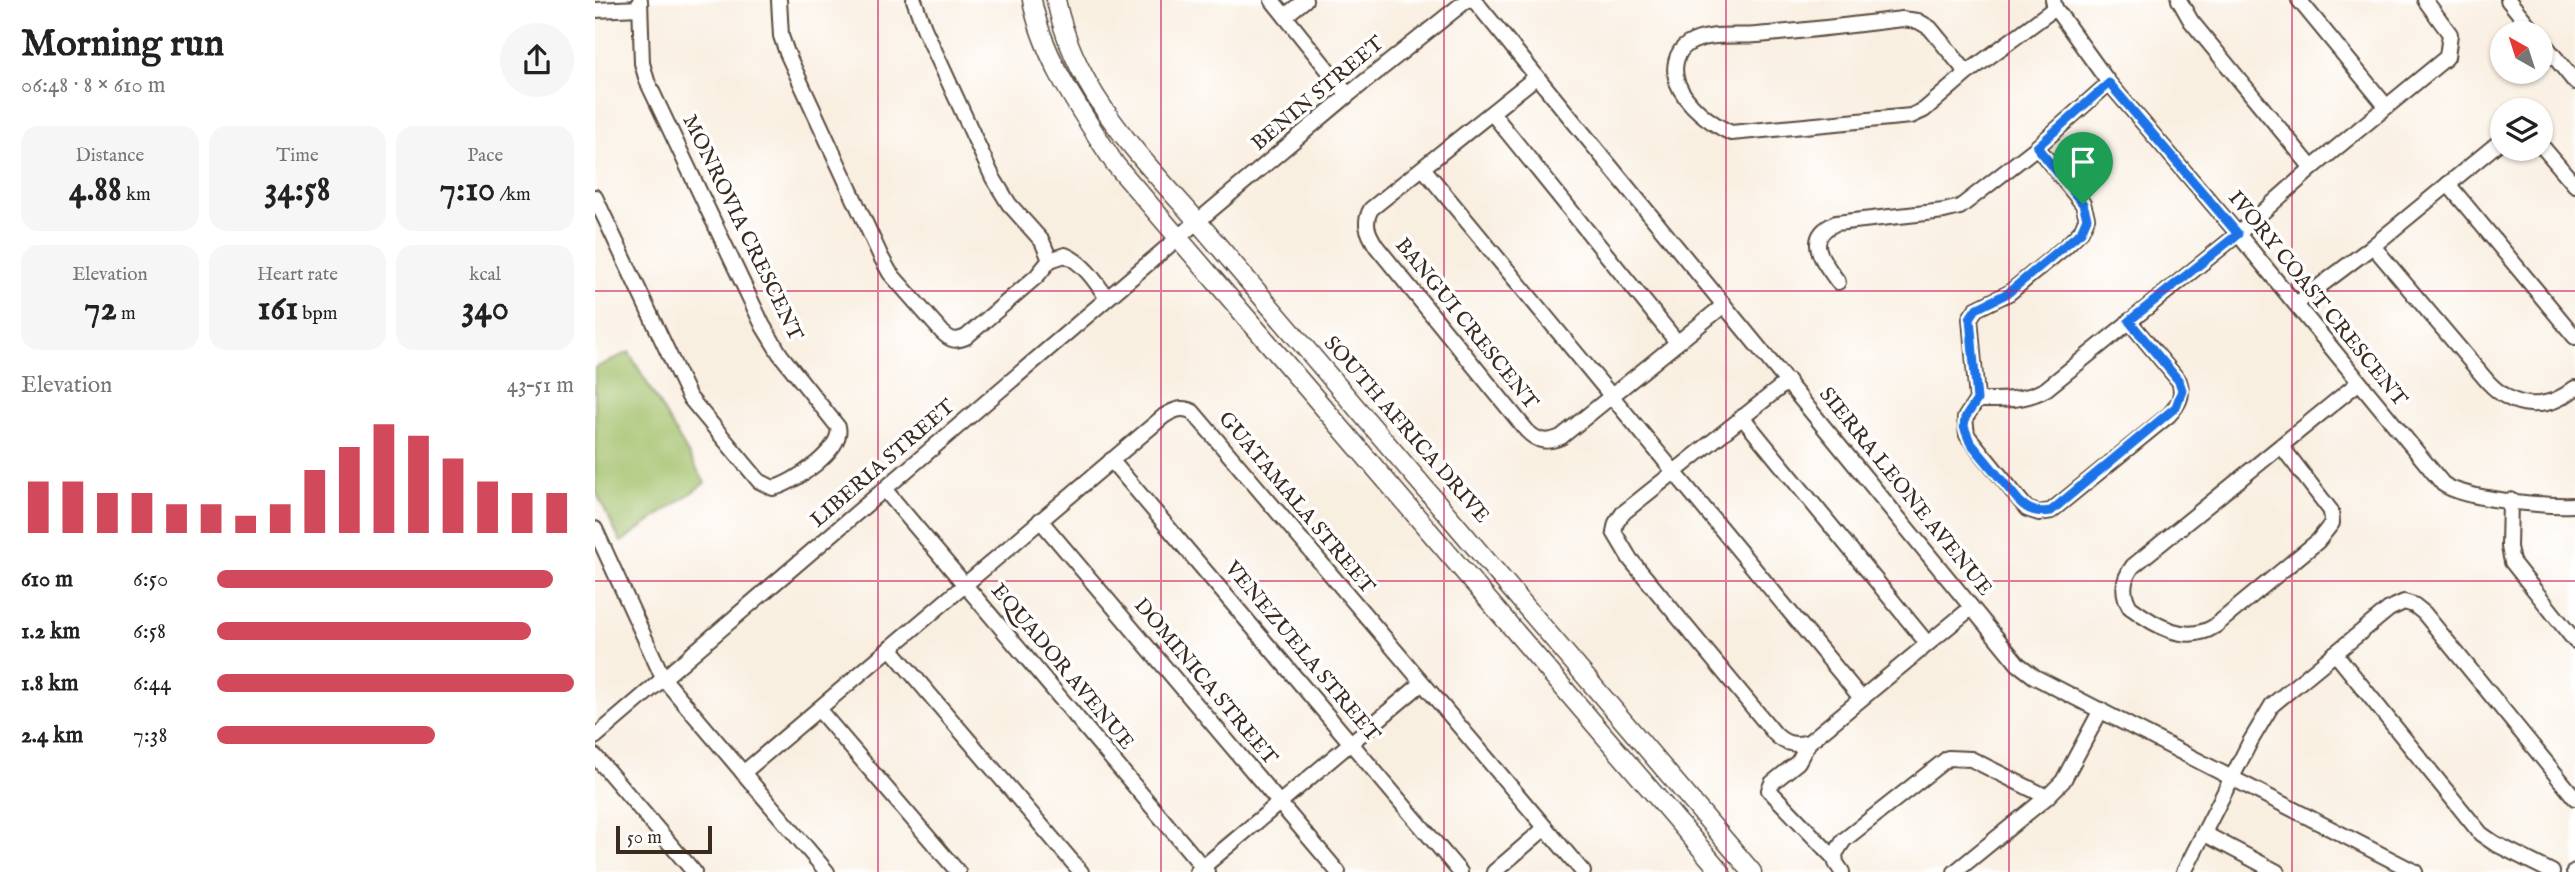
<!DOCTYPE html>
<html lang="en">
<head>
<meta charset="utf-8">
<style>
	body { margin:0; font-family:"IM FELL English",serif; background:#f6f6f6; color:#222; height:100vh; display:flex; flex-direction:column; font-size:26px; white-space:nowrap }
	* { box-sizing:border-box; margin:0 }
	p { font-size:23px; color:#767676 }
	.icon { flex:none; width:38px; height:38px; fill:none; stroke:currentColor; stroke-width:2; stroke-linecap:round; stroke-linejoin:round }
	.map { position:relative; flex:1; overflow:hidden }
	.drawer { display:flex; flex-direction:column; background:#fff; width:595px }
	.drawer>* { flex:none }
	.needle { width:46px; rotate:321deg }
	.fabs { position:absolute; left:1895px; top:21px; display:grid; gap:14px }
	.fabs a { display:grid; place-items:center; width:63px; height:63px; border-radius:50%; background:#fff; box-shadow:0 2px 5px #0004; font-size:35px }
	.scale { position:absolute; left:21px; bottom:18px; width:96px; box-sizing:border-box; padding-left:7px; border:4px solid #3b2a1e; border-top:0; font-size:19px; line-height:24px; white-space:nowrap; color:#3b2a1e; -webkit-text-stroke:5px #fff; paint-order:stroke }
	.pin { position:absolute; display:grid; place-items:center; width:60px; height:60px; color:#fff; margin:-72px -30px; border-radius:50% 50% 50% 0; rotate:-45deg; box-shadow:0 0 7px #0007 }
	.pin .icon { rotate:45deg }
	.round { display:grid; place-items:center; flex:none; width:74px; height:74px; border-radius:37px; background:#f6f6f6 }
	.summary { display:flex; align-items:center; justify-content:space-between; height:119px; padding:0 21px }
	h1 { font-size:38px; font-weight:700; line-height:52px }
	.metrics { display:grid; grid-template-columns:repeat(3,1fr); gap:10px; height:119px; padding:7px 21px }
	.metrics div { display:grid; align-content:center; border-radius:18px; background:#f6f6f6; text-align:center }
	.metrics b { font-size:35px; font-weight:700 }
	.metrics small { font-size:19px; font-weight:400 }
	.metrics p { font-size:19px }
	.chart { height:196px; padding:14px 21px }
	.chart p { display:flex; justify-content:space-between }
	.chart svg { width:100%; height:126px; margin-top:7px; stroke:#d1495b; stroke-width:6 }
	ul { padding:0 21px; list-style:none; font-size:23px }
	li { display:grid; grid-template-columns:112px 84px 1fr; align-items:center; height:52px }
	li i { height:18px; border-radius:9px; background:#d1495b }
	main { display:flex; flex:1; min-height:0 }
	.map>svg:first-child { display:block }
	.green { fill:#a1bf67; stroke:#6e7442; stroke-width:2 }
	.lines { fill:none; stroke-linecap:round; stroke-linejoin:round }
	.minor-casing { stroke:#58483b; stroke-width:18 }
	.tertiary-casing { stroke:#58483b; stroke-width:21 }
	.minor { stroke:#fff; stroke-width:14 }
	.tertiary { stroke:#fff; stroke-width:18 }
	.route-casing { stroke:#fff; stroke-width:14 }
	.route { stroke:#1a73e8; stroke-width:9 }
	.grid { fill:none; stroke:#c2185b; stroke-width:2; stroke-opacity:0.55 }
	.labels { text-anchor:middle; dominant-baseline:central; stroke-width:7; stroke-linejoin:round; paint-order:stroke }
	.street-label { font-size:21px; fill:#3b2a1e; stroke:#fff }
</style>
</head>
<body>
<main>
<section class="drawer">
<div class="summary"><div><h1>Morning run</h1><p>06:48 · 8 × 610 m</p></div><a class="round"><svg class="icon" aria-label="share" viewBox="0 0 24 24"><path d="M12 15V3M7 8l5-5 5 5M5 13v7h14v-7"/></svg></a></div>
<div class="metrics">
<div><p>Distance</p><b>4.88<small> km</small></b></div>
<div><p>Time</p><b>34:58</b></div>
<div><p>Pace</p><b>7:10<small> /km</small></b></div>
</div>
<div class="metrics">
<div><p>Elevation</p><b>72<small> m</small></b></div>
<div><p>Heart rate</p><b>161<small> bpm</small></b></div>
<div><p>kcal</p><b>340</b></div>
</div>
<div class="chart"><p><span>Elevation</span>43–51 m</p>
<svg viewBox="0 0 160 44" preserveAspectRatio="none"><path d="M5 44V26M15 44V26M25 44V30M35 44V30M45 44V34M55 44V34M65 44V38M75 44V34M85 44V22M95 44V14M105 44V6M115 44V10M125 44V18M135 44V26M145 44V30M155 44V30"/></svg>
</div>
<ul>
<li><b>610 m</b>6:50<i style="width:94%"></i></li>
<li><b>1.2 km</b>6:58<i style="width:88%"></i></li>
<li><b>1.8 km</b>6:44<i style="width:100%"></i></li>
<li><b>2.4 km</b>7:38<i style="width:61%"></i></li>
</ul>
</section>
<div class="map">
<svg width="1980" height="872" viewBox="0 0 1980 872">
	<rect width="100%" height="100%" fill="#fff"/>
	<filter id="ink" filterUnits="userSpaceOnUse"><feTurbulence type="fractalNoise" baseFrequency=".0143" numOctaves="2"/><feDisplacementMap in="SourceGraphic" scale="14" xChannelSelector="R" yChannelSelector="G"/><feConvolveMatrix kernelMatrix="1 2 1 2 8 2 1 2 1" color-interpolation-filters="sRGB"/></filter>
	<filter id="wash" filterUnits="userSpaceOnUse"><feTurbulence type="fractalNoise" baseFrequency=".00686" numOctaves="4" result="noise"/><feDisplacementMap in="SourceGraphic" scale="28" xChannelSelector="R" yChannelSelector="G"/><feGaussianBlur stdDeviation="1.57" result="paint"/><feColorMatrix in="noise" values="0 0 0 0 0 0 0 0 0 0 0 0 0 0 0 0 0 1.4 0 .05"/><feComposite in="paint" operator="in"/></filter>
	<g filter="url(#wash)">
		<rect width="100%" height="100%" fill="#f9efe1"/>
		<!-- green -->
		<polygon class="green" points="34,352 110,483 26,542 0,490 0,368"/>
	</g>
	<g filter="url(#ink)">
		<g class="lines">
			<defs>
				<g id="minor">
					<path d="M184 0 186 36 192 53 286 257 295 273 347 332C355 340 360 342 371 337L442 276 455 260 447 241 414 204 398 178 329 28 319 0"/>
					<polyline points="677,0 753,95"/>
					<polyline points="879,0 1423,664 1440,677 1820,872"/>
					<path d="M1458 0 1460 8 1514 83 1643 234 1848 484C1871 500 1950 506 1980 505"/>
					<polyline points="1584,0 1596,21 1717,168"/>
					<polyline points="1704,0 1791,106"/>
					<polyline points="1913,0 1940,33"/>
					<polyline points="0,10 45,8"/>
					<polyline points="690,16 710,0"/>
					<polyline points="1946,40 1980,82"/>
					<path d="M1372 73 1335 28 1323 21 1307 19C1258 25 1210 31 1162 35 1141 37 1112 32 1093 44 1080 52 1078 69 1082 82 1091 105 1115 123 1136 133L1316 116 1329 110 1372 73 1460 8"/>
					<path d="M941 77 776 209C768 223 773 233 781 246L932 431C943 442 952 443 966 437L1129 305"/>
					<polyline points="897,113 1082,342"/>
					<polyline points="1946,145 1980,185"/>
					<path d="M1442 147 1488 204 1492 218 1486 231 1471 246 1414 293 1381 309 1375 318 1382 400 1370 418 1372 435 1432 509 1444 513 1456 511 1574 415C1584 404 1589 395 1584 381L1534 321"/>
					<polyline points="828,168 1266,698"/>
					<polyline points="1853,184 1980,337"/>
					<path d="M0 197 94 397 164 481 178 488C198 484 249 449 243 427L185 354 168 326 52 81 47 63 45 0"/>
					<path d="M1778 246 1893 382C1918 409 1951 412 1980 388"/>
					<path d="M455 260 470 255C489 263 501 282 512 298"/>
					<path d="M1243 282C1229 262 1207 238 1241 223L1349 211 1365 207 1442 147 1514 83"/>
					<polyline points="1701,304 1778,246 1908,139"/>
					<path d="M1193 381 1028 513 1021 523 1019 532 1035 559 1180 734C1190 744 1200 746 1214 742L1376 608"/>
					<path d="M1382 400C1406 400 1430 401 1451 389L1643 234 1717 168 1852 57 1855 34 1830 0"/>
					<polyline points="1147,417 1332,643"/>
					<path d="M1687 447 1736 511 1737 523 1723 541 1620 626C1591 645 1559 625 1535 607 1526 592 1528 579 1538 566L1763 383"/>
					<polyline points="516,460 865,872"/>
					<polyline points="290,490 612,872"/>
					<polyline points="1915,500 1914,547 1917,562 1980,641"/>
					<polyline points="445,520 743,872"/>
					<polyline points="0,529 68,678 232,872"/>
					<polyline points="295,648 486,872"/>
					<polyline points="1740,653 1886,834 1899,843 1957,872"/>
					<polyline points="224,710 363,872"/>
					<polyline points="0,737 584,237 753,95 872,0"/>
					<polyline points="1214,742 1203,762 1177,783 1174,790 1240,859"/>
					<polyline points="0,756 99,872"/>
					<path d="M148 773 569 416C579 410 587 406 598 412L988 872"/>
					<polyline points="1610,834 1682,872"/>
					<polyline points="602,872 826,684"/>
					<polyline points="899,872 950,828"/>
					<polyline points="1247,872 1241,863 1240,854 1249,840 1353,758 1376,759 1452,797"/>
					<polyline points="1360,872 1452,797 1468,781 1506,710"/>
					<polyline points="1589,872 1655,742 1677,705 1794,609 1809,602 1819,605 1829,613 1980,798"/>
					<polyline points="1979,872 1980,871"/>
				</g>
				<g id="tertiary">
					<path d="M437 0C448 60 488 114 520 164L1126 872"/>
					<path d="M461 0C480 92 543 154 603 222L1157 872"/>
				</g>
			</defs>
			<!-- minor casing -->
			<use href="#minor" class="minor-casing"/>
			<!-- tertiary casing -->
			<use href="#tertiary" class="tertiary-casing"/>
			<!-- minor -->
			<use href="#minor" class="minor"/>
			<!-- tertiary -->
			<use href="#tertiary" class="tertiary"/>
		</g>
	</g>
	<g class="lines" filter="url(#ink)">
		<defs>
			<path id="route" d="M1514 83 1643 234 1534 321 1584 381 1587 390 1581 407 1456 511C1442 513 1434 511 1424 501L1375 442 1369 427 1370 418 1382 400 1375 318 1381 309 1413 293 1486 232 1492 218 1488 204 1442 147Z"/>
		</defs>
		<!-- route casing -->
		<use href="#route" class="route-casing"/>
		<!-- route -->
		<use href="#route" class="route"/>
	</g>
	<!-- grid -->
	<path class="grid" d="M283 0V872M566 0V872M849 0V872M1131 0V872M1414 0V872M1697 0V872M0 291H1980M0 581H1980"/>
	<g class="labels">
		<!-- street labels -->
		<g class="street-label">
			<text transform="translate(723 94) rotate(-40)">BENIN STREET</text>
			<text transform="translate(147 228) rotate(64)">MONROVIA CRESCENT</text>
			<text transform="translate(1722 299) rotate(51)">IVORY COAST CRESCENT</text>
			<text transform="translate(871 324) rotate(51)">BANGUI CRESCENT</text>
			<text transform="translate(811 430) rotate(49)">SOUTH AFRICA DRIVE</text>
			<text transform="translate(288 464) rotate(-41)">LIBERIA STREET</text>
			<text transform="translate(1310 492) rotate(51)">SIERRA LEONE AVENUE</text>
			<text transform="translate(701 503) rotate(50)">GUATAMALA STREET</text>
			<text transform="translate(707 652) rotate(50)">VENEZUELA STREET</text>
			<text transform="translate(467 667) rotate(50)">EQUADOR AVENUE</text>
			<text transform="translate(610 682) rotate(50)">DOMINICA STREET</text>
		</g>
	</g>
</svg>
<div class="fabs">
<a><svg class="needle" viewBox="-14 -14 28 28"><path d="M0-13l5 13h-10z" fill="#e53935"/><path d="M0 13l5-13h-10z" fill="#767676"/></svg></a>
<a><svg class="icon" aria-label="layers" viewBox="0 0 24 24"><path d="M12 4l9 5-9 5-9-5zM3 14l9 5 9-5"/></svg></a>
</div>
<div class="scale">50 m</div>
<div class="pin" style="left:1488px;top:204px;background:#1e9e55"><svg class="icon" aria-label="arrive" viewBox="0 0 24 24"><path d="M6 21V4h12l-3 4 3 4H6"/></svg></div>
</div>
</main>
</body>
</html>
